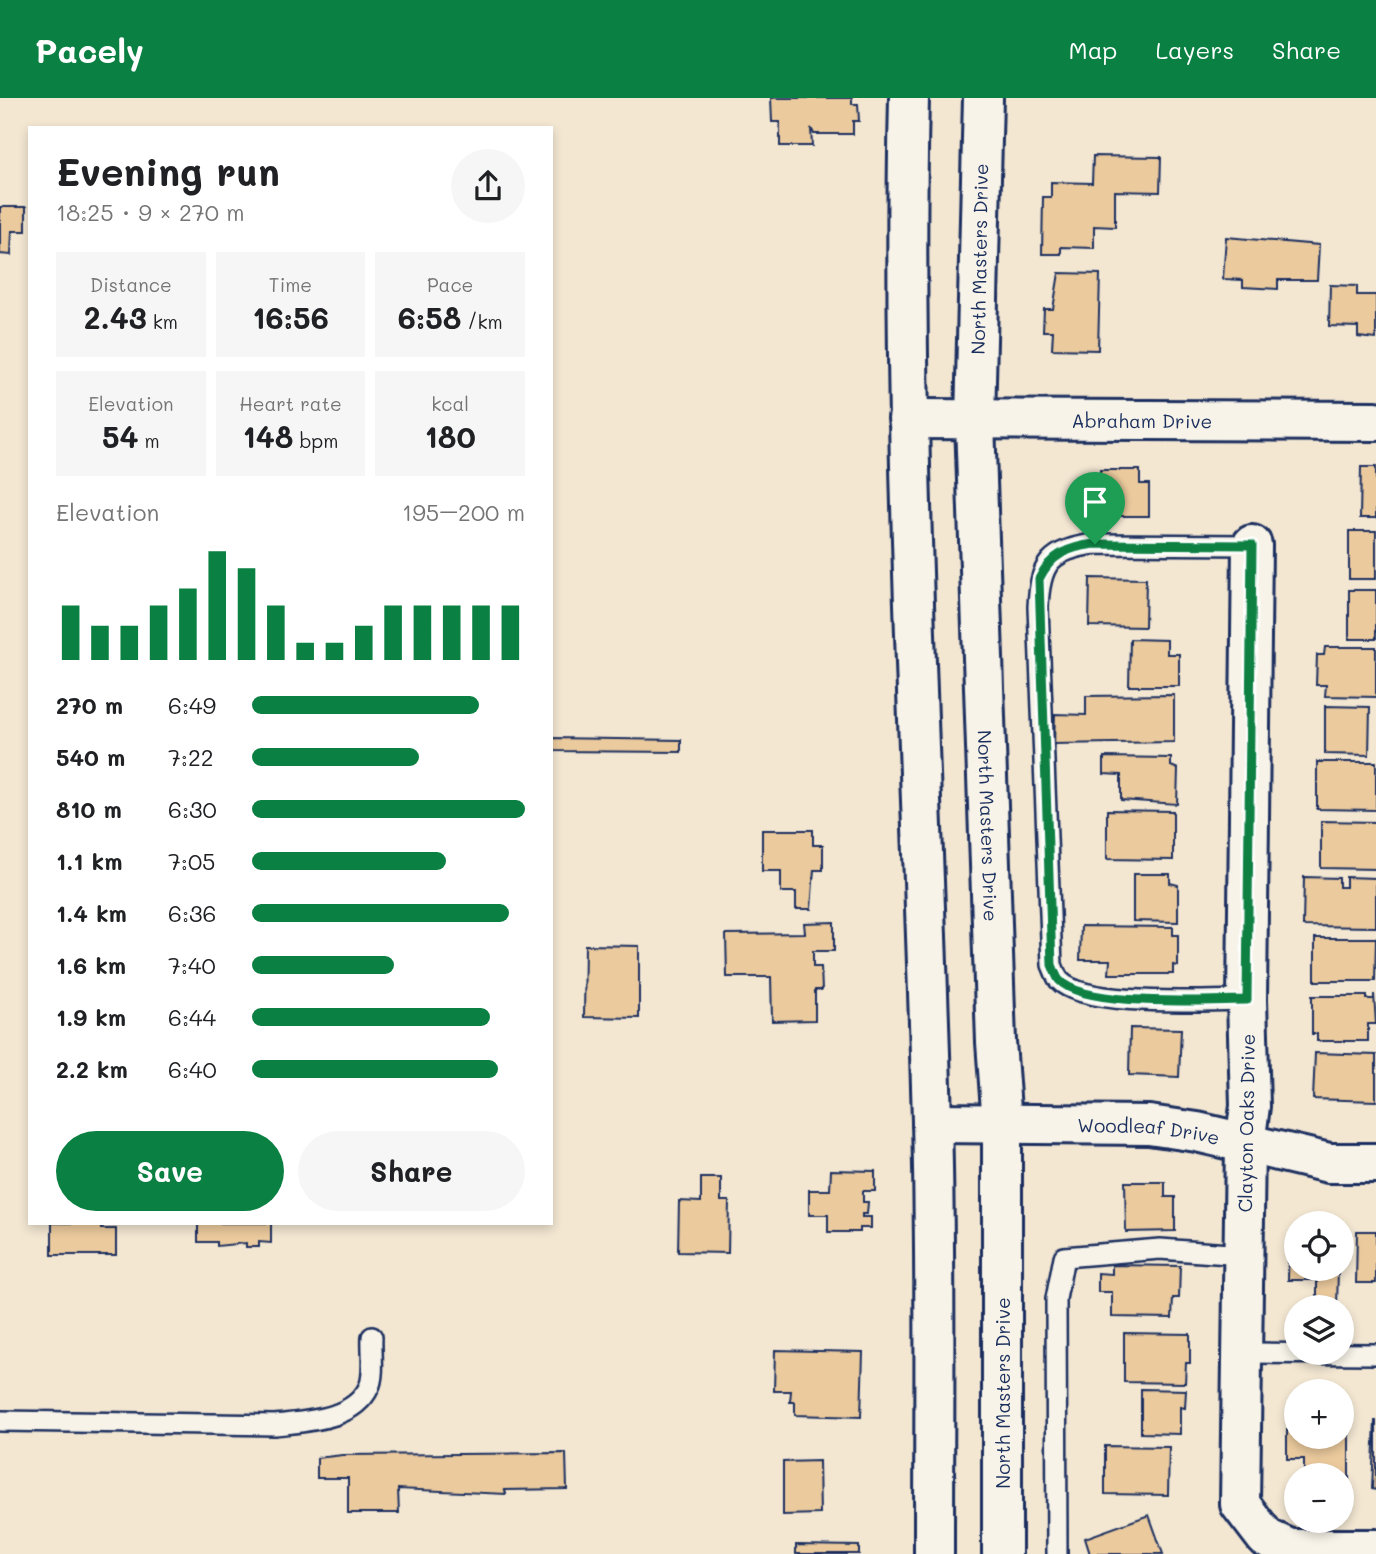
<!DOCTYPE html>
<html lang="en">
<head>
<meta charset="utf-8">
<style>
	body { margin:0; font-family:Mali,sans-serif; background:#f6f6f6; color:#202124; height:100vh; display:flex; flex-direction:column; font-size:26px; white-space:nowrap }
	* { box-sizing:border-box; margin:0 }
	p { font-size:23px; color:#757577 }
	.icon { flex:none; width:38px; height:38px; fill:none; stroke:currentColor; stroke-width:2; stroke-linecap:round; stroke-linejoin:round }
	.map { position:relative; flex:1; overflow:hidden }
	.sheet { position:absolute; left:28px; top:28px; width:525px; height:1099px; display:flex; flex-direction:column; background:#fff; border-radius:0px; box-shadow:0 4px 10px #0003 }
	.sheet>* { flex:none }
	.controls { position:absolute; left:1284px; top:1113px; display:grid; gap:14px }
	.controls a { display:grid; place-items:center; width:70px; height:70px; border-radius:50%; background:#fff; box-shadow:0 4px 10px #0003; font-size:35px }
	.pin { position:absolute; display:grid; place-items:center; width:60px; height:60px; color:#fff; margin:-72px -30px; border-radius:50% 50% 50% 0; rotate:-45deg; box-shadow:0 0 7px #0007 }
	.pin .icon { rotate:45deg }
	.round { display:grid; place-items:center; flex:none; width:74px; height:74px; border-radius:37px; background:#f6f6f6 }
	.summary { display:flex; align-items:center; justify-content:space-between; height:119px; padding:0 28px }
	h1 { font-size:38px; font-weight:700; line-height:52px }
	.stats { display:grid; grid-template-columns:repeat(3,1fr); gap:10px; height:119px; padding:7px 28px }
	.stats div { display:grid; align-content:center; border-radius:0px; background:#f6f6f6; text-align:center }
	.stats b { font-size:30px; font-weight:700 }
	.stats small { font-size:19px; font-weight:400 }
	.stats p { font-size:19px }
	.chart { height:196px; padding:14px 28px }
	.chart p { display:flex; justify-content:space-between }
	.chart svg { width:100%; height:126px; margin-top:7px; stroke:#0b8043; stroke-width:6 }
	.primary-button { display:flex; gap:14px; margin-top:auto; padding:14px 28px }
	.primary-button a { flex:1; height:80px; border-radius:42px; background:#0b8043; color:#fff; font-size:28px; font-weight:700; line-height:80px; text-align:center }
	.primary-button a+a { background:#f6f6f6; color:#202124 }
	ul { padding:0 28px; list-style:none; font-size:23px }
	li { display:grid; grid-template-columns:112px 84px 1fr; align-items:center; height:52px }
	li i { height:18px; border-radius:9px; background:#0b8043 }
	header { display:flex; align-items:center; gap:42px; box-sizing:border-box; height:98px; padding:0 35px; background:#0b8043; color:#fff }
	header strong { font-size:33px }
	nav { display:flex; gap:38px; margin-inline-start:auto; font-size:24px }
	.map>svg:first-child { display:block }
	.building { fill:#ebca9d; stroke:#1b2f5e; stroke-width:2 }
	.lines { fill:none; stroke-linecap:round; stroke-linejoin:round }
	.lane-casing { stroke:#1b2f5e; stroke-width:24 }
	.street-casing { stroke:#1b2f5e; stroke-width:44 }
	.secondary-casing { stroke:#1b2f5e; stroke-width:44 }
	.lane { stroke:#f7f3e8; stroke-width:19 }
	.street { stroke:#f7f3e8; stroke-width:38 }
	.secondary { stroke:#f7f3e8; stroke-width:38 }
	.route-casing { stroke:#fff; stroke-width:14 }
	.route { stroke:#0b8043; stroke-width:9 }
	.labels { text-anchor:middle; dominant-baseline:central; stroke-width:5; stroke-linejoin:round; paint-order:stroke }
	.street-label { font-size:19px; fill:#1b2f5e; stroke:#f7f3e8 }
</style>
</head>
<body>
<header>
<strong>Pacely</strong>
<nav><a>Map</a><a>Layers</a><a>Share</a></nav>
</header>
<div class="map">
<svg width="1376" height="1456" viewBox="0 0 1376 1456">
	<rect width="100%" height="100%" fill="#f3e7d2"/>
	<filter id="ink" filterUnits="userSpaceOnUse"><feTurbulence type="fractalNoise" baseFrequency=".0143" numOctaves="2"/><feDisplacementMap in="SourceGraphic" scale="14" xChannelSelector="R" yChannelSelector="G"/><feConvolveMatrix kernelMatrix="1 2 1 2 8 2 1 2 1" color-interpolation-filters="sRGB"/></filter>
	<g filter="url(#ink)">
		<!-- building -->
		<g class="building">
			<polygon points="771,0 852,0 852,6 858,6 859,23 853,23 853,36 814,36 811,30 812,48 780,48 780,24 772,24"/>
			<polygon points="1093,58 1161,59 1160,94 1115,93 1115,129 1094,128 1094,150 1061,149 1061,156 1042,156 1043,99 1051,99 1051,84 1092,85"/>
			<polygon points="0,109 26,109 26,133 12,133 11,157 0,156"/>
			<polygon points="1226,139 1319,147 1317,182 1278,182 1278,191 1243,189 1243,182 1223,181"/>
			<polygon points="1059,175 1100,176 1098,252 1052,251 1053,233 1043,233 1044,211 1053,211"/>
			<polygon points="1330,187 1357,188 1357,197 1376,197 1376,241 1358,239 1358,229 1329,228"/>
			<polygon points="1361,369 1376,369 1376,420 1360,420"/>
			<polygon points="1100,372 1140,372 1140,386 1149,386 1149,418 1100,418"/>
			<rect x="1349" y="433" width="27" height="48"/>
			<polygon points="1090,480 1146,481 1145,529 1089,528"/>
			<rect x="1349" y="492" width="27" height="49"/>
			<polygon points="1130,541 1167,542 1167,556 1179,556 1179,588 1129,588"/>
			<polygon points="1325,549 1376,549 1376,599 1325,598 1326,587 1316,587 1317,557 1324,557"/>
			<polygon points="1174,597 1174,644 1054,646 1055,616 1086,617 1086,598"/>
			<polygon points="1325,608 1370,609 1369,657 1325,656"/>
			<polygon points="551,640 681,642 681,654 551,653"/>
			<polygon points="1104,659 1171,660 1171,668 1178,671 1177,706 1121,702 1121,677 1104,676"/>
			<polygon points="1317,664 1376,664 1376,712 1317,711"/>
			<polygon points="1107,712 1173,713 1173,762 1107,761"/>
			<polygon points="1321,723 1376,724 1376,771 1321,770"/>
			<polygon points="762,732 813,732 813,747 823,747 823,772 814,772 811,811 796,811 796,794 781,794 781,773 762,773"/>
			<polygon points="1133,776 1170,776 1170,785 1178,787 1178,824 1133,823"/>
			<polygon points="1304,779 1339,780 1339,789 1346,789 1346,779 1376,780 1376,829 1303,828"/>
			<polygon points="834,824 834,853 813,853 813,869 821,869 822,892 815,892 815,922 772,923 771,879 727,879 726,836 805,835 804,825"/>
			<polygon points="1081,828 1173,829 1173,837 1178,837 1178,868 1173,867 1173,876 1109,876 1110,862 1080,862"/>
			<polygon points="1315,840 1376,840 1375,883 1315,883"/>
			<polygon points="585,847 639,848 639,920 584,919"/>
			<polygon points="1374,896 1376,926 1368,926 1368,943 1317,943 1317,936 1312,936 1312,898 1367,898 1367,901 1374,901"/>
			<polygon points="1130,930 1181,931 1179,979 1129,977"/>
			<polygon points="1315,955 1376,957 1376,1003 1313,1001"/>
			<polygon points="831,1072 875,1073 875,1093 863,1093 863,1104 868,1104 867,1116 862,1116 862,1119 871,1119 871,1130 860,1130 860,1134 828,1134 828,1117 809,1117 809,1092 830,1092"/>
			<polygon points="701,1080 721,1080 721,1103 729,1103 728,1155 678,1154 679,1103 701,1104"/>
			<polygon points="1125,1084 1165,1084 1165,1099 1175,1099 1175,1133 1126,1134"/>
			<polygon points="52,1125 101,1125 101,1131 116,1131 116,1157 52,1157"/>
			<polygon points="198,1125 271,1125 271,1145 259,1144 259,1149 246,1149 246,1145 217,1148 217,1144 198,1144"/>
			<polygon points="1357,1133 1376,1133 1376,1185 1356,1185"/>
			<polygon points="1289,1139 1297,1139 1297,1171 1338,1171 1337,1209 1317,1209 1317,1182 1288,1182"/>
			<polygon points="1112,1167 1180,1168 1179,1200 1173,1200 1172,1220 1112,1219 1112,1194 1098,1194 1098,1175 1112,1176"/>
			<polygon points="1124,1235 1190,1236 1190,1265 1186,1265 1185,1285 1124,1284"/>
			<polygon points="775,1252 863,1254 861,1319 795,1317 795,1304 790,1304 791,1293 774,1293"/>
			<polygon points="1141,1291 1186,1292 1185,1310 1180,1309 1180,1336 1141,1335"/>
			<polygon points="1375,1323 1376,1323 1376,1392 1372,1391"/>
			<polygon points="1287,1332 1297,1332 1297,1339 1342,1339 1342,1332 1349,1332 1349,1385 1342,1385 1342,1377 1304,1377 1304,1361 1287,1361"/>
			<polygon points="1105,1348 1169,1349 1168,1397 1105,1396"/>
			<polygon points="566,1355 567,1391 505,1392 506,1396 398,1391 399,1415 348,1415 348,1380 317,1380 317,1360 343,1357"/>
			<polygon points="819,1363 820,1416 783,1417 783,1364"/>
			<polygon points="1149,1417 1163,1456 1090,1456 1085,1440"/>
			<polygon points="796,1447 859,1448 859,1456 796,1456"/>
		</g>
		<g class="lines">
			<defs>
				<g id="lane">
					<path d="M1247 902C1208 902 1084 910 1059 882 1056 878 1054 871 1052 867L1038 509C1040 465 1050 452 1095 446L1252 447"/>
					<polyline points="1243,1255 1376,1256"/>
					<path d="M0 1323 275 1327C307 1323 354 1322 369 1289 375 1277 371 1253 372 1239"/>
					<polyline points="1057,1456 1056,1201 1064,1159 1160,1151 1243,1157"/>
				</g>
				<g id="street">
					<path id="s1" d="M908 321 1376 323"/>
					<polyline points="1252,447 1247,902 1250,1008 1245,1046 1240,1406 1266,1440 1290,1451 1376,1451"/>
					<path id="s2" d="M932 1025 1149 1027 1197 1034 1329 1065H1376"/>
				</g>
				<g id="secondary">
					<path d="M909 0C901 342 923 683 932 1024 936 1168 934 1312 934 1456"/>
					<path id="s3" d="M983 0 975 323 996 944 1002 1026V1456"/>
				</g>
			</defs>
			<!-- lane casing -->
			<use href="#lane" class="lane-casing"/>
			<!-- street casing -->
			<use href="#street" class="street-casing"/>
			<!-- secondary casing -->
			<use href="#secondary" class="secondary-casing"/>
			<!-- lane -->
			<use href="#lane" class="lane"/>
			<!-- street -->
			<use href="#street" class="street"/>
			<!-- secondary -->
			<use href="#secondary" class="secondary"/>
		</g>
	</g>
	<g class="lines" filter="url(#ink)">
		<defs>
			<path id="route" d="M1095 446 1252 447 1247 902C1208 902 1084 910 1059 882 1056 878 1054 871 1052 867L1039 481C1051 456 1069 449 1095 446Z"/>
		</defs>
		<!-- route casing -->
		<use href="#route" class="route-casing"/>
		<!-- route -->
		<use href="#route" class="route"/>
	</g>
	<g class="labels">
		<!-- street labels -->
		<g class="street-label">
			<text transform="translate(979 161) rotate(-89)">North Masters Drive</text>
			<text stroke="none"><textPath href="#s1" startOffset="234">Abraham Drive</textPath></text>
			<text stroke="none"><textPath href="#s3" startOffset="728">North Masters Drive</textPath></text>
			<text transform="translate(1246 1025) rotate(-89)">Clayton Oaks Drive</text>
			<text stroke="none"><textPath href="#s2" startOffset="217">Woodleaf Drive</textPath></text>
			<text transform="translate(1002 1295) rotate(-90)">North Masters Drive</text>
		</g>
	</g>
</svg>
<div class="controls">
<a><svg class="icon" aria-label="locate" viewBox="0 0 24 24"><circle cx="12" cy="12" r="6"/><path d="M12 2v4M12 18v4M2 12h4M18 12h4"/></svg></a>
<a><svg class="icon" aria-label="layers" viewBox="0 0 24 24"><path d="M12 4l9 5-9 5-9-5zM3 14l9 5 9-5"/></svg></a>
<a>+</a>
<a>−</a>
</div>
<div class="pin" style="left:1095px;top:446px;background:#1e9e55"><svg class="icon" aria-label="arrive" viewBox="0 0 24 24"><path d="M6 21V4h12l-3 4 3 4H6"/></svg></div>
<section class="sheet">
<div class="summary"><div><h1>Evening run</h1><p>18:25 · 9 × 270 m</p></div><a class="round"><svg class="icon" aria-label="share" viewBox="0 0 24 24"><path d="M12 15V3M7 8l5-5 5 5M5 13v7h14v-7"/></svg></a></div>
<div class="stats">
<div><p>Distance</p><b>2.43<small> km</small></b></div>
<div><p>Time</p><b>16:56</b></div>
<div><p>Pace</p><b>6:58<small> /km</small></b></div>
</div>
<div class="stats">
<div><p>Elevation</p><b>54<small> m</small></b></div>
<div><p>Heart rate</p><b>148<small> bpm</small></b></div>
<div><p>kcal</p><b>180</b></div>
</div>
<div class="chart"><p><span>Elevation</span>195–200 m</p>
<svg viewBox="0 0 160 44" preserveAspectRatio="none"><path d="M5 44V25M15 44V32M25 44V32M35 44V25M45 44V19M55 44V6M65 44V12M75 44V25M85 44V38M95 44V38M105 44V32M115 44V25M125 44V25M135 44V25M145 44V25M155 44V25"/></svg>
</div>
<ul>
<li><b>270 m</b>6:49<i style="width:83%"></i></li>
<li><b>540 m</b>7:22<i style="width:61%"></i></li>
<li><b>810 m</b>6:30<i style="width:100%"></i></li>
<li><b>1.1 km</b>7:05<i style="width:71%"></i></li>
<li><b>1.4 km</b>6:36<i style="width:94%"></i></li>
<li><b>1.6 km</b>7:40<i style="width:52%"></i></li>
<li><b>1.9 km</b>6:44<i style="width:87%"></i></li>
<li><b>2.2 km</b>6:40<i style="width:90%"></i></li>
</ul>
<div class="primary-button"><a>Save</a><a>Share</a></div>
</section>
</div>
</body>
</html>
